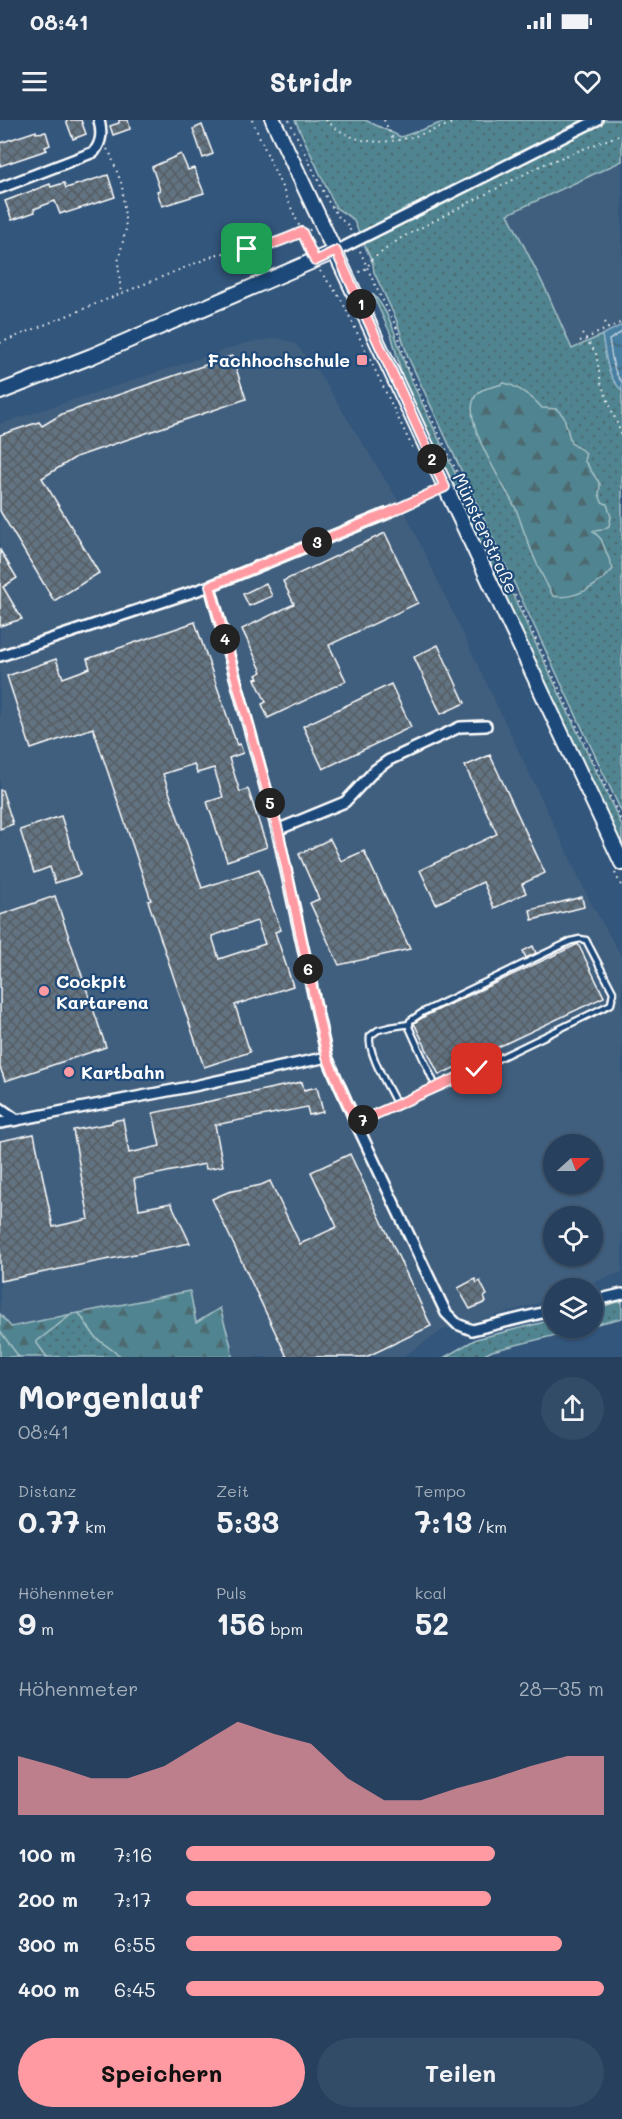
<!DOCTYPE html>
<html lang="de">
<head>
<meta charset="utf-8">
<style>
	body { margin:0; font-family:Mali,sans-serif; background:#324b66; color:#f1f3f6; height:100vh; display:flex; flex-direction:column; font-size:22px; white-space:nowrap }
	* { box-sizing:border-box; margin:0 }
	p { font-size:20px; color:#a4afbc }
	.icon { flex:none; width:33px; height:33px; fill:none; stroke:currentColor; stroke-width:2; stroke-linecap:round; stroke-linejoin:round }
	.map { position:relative; height:1237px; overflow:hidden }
	.side { display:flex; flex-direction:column; background:#26405d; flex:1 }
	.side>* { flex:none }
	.needle { width:39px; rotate:69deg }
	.tools { position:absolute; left:543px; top:1014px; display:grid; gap:12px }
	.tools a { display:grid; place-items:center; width:60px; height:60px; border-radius:50%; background:#26405d; box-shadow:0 2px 4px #0004,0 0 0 2px #425972; font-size:30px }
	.pin { position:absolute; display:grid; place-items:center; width:51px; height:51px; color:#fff; margin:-26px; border-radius:12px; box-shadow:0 3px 9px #0006 }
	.km { position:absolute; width:30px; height:30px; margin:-15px; border-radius:50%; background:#222; color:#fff; font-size:16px; line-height:30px; text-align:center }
	.round { display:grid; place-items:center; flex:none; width:63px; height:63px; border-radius:32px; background:#324b66 }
	.head { display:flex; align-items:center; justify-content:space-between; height:102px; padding:0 18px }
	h1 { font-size:33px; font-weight:700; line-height:45px }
	.metrics { display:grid; grid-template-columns:repeat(3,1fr); gap:9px; height:102px; padding:6px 18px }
	.metrics div { display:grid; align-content:center }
	.metrics b { font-size:30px; font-weight:700 }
	.metrics small { font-size:16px; font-weight:400 }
	.metrics p { font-size:16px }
	.chart { height:168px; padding:12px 18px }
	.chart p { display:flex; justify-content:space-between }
	.chart svg { width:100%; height:108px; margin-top:6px; fill:#ff9aa2; opacity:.7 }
	.cta { display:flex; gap:12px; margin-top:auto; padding:12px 18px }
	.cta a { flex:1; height:69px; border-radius:36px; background:#ff9aa2; color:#111; font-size:24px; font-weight:700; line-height:69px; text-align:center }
	.cta a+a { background:#324b66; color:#f1f3f6 }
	ul { padding:0 18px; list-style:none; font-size:20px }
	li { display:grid; grid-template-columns:96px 72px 1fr; align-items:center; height:45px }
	li i { height:15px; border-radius:8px; background:#ff9aa2 }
	.status { display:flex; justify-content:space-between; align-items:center; height:42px; padding:0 30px; background:#26405d; direction:ltr }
	.status svg { height:16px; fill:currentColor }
	header { display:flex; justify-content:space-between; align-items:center; height:78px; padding:0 18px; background:#26405d; font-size:27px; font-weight:700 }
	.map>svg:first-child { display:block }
	.built { fill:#415f7e; fill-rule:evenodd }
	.grass { fill:url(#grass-dots); stroke:#a8c2c8; stroke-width:1.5 }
	.forest { fill:url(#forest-firs); stroke:#a8c2c8; stroke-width:1.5 }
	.park { fill:#508490; stroke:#a8c2c8; stroke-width:1.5 }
	.water { fill:url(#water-ripples); stroke:#90b2c7; stroke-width:1.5 }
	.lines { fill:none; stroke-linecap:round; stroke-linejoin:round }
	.shore { stroke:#b5cbd9; stroke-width:1.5 }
	.building { fill:url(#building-cross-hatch); stroke:#fff; stroke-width:1.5; fill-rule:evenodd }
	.lane-casing { stroke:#fff; stroke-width:9 }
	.street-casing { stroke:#fff; stroke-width:14 }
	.secondary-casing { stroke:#fff; stroke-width:18 }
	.path { stroke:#fff; stroke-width:2; stroke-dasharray:1.5 4.5; stroke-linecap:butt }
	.lane { stroke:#1f4a7a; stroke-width:4.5 }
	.street { stroke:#1f4a7a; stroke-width:9 }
	.secondary { stroke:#1f4a7a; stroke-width:14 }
	.route-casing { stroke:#fff; stroke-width:12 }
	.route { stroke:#ff9aa2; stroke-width:8 }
	.poi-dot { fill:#ff9aa2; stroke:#1f4a7a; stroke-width:2 }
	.labels { text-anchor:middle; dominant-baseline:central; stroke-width:4.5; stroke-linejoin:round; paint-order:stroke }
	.poi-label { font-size:18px; font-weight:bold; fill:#fff; stroke:#1f4a7a; text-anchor:start }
	.street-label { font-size:18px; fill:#fff; stroke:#1f4a7a }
</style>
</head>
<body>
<div class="status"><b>08:41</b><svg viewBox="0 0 49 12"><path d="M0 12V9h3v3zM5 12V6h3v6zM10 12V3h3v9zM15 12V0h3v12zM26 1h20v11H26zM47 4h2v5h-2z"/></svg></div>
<header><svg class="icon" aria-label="menu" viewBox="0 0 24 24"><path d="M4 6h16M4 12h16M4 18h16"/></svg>Stridr<svg class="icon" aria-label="heart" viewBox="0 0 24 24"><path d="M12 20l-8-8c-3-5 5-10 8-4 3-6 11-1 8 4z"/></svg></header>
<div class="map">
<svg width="622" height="1237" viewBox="0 0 622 1237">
	<defs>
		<pattern id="grass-dots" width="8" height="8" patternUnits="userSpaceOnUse" patternTransform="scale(1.5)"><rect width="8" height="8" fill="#508490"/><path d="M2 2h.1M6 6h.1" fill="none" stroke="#4e6b71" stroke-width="1.8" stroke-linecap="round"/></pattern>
		<pattern id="forest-firs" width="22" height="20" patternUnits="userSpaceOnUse" patternTransform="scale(1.5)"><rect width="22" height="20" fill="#508490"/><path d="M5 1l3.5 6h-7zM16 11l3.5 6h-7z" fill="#4e6b71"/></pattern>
		<pattern id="water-ripples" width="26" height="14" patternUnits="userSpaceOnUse" patternTransform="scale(1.5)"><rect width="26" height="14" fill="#467ea1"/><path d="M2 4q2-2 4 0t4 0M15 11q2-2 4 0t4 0" fill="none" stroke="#496576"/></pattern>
		<pattern id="building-cross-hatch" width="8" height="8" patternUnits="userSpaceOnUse" patternTransform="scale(1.5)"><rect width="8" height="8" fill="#627382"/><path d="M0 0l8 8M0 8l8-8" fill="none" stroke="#555c62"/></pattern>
	</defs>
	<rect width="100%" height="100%" fill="#33567c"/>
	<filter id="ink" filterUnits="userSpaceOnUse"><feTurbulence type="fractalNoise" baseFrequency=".0167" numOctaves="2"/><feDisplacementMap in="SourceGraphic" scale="12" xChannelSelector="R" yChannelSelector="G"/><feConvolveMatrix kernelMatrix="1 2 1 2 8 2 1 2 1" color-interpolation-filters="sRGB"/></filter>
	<g filter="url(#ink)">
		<!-- built -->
		<g class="built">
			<polygon points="622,41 622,331 508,94"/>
			<path d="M278 218 296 224 319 253 404 390 592 785 622 837V1152L578 1168H554L553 1179 443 1210 402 1237H232L231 1226 219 1188 196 1204 189 1171 11 1207 0 1194V304L246 223ZM554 1024H592V1064H554ZM554 1096H592V1136H554Z"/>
		</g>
		<!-- grass -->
		<g class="grass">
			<path d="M295 0H365L401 17 449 0H622V41L508 94 547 172 572 229 602 215C606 234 606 257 622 270V693L408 237 396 199 374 152 373 144 353 99 336 88Z"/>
			<path d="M372 173C395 197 398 231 411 260L622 706V726L416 290 403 259 392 217Z"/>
			<polygon points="622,1181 622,1198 593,1205 593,1189"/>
			<polygon points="79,1193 96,1218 122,1237 47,1237 35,1222 72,1194"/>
			<polygon points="553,1200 554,1208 584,1208 492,1231 481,1237 445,1237 476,1219"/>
		</g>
		<!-- forest -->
		<g class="forest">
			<path d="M504 263C516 265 535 279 542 288L557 289 564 297 571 323 586 333 584 340 600 364 599 375 602 382 607 384 611 397 609 406 602 410 593 411 601 419 613 449C599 466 574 480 553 476 543 458 535 441 528 422 523 411 520 398 515 387 503 363 463 304 474 279 479 266 493 269 504 263Z"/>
			<polygon points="190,1171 196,1203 220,1188 231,1226 232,1237 122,1237 96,1218 79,1193"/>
			<polygon points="0,1194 11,1207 72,1194 36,1222 47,1237 0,1237"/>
		</g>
		<!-- park -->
		<polygon class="park" points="0,1211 19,1237 0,1237"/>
		<!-- water -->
		<path class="water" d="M622 205V270C606 257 606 234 602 215Z"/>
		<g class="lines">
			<!-- shore -->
			<path class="shore" d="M622 212 609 220C612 234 612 252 622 262"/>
		</g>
		<!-- building -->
		<g class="building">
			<polygon points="66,0 81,0 86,14 73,19"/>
			<polygon points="119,0 128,0 130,9 113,15 110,6 119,3"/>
			<polygon points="202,5 213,34 203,38 193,9"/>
			<polygon points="36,11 36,13 46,12 50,25 45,27 47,30 0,46 0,23"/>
			<polygon points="181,34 188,50 194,48 204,73 162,86 157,71 160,70 152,47"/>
			<polygon points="108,55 115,77 66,93 65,92 60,94 55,81 34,89 35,92 12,100 5,81 50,64 51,67 64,63 66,68"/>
			<polygon points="232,236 246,279 76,337 42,358 99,453 54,481 0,391 0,315 39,302 42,306 62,294"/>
			<polygon points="385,413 418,483 329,525 346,561 268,598 262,584 266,582 255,559 258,558 256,555 262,552 242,509 294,484 283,461"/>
			<polygon points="0,430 17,458 3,467 22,499 0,506"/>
			<polygon points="266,463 272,476 249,486 243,474"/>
			<path d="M195 502 237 625 240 624 243 633 229 638 240 672 248 669 267 727 227 741 207 682 223 677 214 648 197 653 194 644 163 654 202 768 259 749 281 810 275 812 293 866 235 885 250 932 204 947 148 781 151 780 93 608 31 629 7 556 56 539 63 558 90 548 87 539ZM257 801 265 824 219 839 212 816Z"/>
			<polygon points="438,525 465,583 441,594 414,537"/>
			<polygon points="391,564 411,607 323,649 303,606"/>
			<polygon points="490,635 545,753 522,764 526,773 494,788 483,762 436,784 420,750 497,714 465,646"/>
			<polygon points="0,670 2,670 13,704 0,709"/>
			<polygon points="61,696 80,755 55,763 50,747 34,753 20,710"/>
			<polygon points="330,719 341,741 364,731 410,829 339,845 310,783 319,779 299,734"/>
			<polygon points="55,776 106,927 5,961 0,947 0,795"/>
			<polygon points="582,777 584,787 532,800 530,790"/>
			<polygon points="578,824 604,877 439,955 414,903 425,896"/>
			<polygon points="533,826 536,833 526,838 523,831"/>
			<polygon points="302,962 304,970 317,967 323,992 309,995 307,987 215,1005 223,1046 206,1049 205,1044 134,1059 139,1089 171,1083 190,1123 0,1161 0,1021 34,1014 53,1107 89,1099 73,1010 112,1003 112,1001 123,999 129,1033 160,1026 153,993"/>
			<polygon points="350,1034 431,1206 366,1237 287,1237 212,1079 228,1072 261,1065 270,1061 300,1124 337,1107 311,1052"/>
			<polygon points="475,1159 477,1163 480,1161 487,1175 484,1177 486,1182 470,1189 458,1168"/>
		</g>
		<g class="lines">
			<defs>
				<g id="lane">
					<path d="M397 985C389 968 367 933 370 916L378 910 390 907 410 904"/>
					<polyline points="356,1003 477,949 611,884 613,872 586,820 580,819 571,821 423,892 410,901 409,907 436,967"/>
				</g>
				<g id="street">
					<path d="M0 68 94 32C102 21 102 13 99 0"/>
					<polyline points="336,131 597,0"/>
					<polyline points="386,394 210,466 277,710 327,937 356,1003 446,1193 457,1204 472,1210 554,1190"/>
					<polyline points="0,536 210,466"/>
					<polyline points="277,710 345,682 375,650 389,640 460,607 486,606"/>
					<polyline points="0,988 17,1000 194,966 327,937"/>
					<polyline points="0,1003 17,1000"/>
					<polyline points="592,1181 622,1174"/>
				</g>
				<g id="secondary">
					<polyline points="273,0 622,743"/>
					<polyline points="0,272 92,236 336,131"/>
				</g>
			</defs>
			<!-- lane casing -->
			<use href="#lane" class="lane-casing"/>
			<!-- street casing -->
			<use href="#street" class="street-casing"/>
			<!-- secondary casing -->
			<use href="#secondary" class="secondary-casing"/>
			<!-- path -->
			<g class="path">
				<polyline points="252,0 310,130"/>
				<polyline points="289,0 328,81 340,99 347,104 351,112"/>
				<path d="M326 0C366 38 414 18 460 0"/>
				<polyline points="384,0 394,21"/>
				<polyline points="107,29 110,33 122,65 126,109 118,142 121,174"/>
				<polyline points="360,131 374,163 396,206 407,247 413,259 622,702"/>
				<polyline points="320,151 341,179 414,331"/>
				<polyline points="359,152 367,148 371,140 401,118 542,45 622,14"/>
				<polyline points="605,202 608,208"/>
				<polyline points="582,214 596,233 601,263 622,316"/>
				<polyline points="580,221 622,202"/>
				<polyline points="0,223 218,134 261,127 281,122 312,109"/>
				<polyline points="394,390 435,371"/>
				<polyline points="615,753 622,767"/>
			</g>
			<!-- lane -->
			<use href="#lane" class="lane"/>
			<!-- street -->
			<use href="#street" class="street"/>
			<!-- secondary -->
			<use href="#secondary" class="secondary"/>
		</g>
	</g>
	<g class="lines" filter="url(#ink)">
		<defs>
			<path id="route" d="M247 129C267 127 284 120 302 112L315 141 336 131 445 367 386 394 210 466 278 710 327 937 356 1003 477 949"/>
		</defs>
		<!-- route casing -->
		<use href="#route" class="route-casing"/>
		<!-- route -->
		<use href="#route" class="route"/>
	</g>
	<!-- markers -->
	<g class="poi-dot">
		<rect x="356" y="234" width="12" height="12" rx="3"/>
		<circle cx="44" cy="871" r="6"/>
		<circle cx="69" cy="952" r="6"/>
	</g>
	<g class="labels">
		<!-- poi labels -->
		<g class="poi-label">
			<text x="350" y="240" text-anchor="end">Fachhochschule</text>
			<text x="56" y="861">Cockpit<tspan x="56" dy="21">Kartarena</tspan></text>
			<text x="81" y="952">Kartbahn</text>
		</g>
		<!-- street labels -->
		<g class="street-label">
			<text transform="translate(486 413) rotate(65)">Münsterstraße</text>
		</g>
	</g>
</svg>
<div class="tools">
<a><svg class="needle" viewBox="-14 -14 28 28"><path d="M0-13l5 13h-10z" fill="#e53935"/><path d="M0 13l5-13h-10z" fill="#a4afbc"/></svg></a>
<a><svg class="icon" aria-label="locate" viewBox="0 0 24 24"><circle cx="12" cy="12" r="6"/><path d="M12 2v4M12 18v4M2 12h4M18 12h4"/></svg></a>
<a><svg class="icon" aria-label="layers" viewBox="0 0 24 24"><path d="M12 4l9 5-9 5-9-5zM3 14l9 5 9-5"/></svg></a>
</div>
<div class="pin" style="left:247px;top:129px;background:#1e9e55"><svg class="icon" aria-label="arrive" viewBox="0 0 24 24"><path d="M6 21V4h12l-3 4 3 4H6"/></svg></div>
<div class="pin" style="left:477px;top:949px;background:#d93025"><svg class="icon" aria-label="check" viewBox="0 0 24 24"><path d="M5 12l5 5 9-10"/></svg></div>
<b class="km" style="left:361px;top:184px">1</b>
<b class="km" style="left:432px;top:339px">2</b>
<b class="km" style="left:317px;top:422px">3</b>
<b class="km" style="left:225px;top:519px">4</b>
<b class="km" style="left:270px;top:683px">5</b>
<b class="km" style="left:308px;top:849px">6</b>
<b class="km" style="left:363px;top:1000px">7</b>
</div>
<section class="side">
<div class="head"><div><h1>Morgenlauf</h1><p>08:41</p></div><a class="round"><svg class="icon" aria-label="share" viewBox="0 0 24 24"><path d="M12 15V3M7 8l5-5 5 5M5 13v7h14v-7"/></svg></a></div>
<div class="metrics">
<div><p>Distanz</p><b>0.77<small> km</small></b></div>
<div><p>Zeit</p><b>5:33</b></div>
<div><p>Tempo</p><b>7:13<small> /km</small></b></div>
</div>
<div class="metrics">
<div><p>Höhenmeter</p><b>9<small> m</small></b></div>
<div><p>Puls</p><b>156<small> bpm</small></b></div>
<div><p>kcal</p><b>52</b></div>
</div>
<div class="chart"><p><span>Höhenmeter</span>28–35 m</p>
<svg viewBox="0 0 160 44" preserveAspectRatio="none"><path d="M0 44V20L10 24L20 29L30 29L40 24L50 15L60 6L70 11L80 15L90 29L100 38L110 38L120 33L130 29L140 24L150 20L160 20V44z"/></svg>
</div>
<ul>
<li><b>100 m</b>7:16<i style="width:74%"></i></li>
<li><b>200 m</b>7:17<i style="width:73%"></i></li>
<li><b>300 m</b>6:55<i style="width:90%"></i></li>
<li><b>400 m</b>6:45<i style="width:100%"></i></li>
</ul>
<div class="cta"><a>Speichern</a><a>Teilen</a></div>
</section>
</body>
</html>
